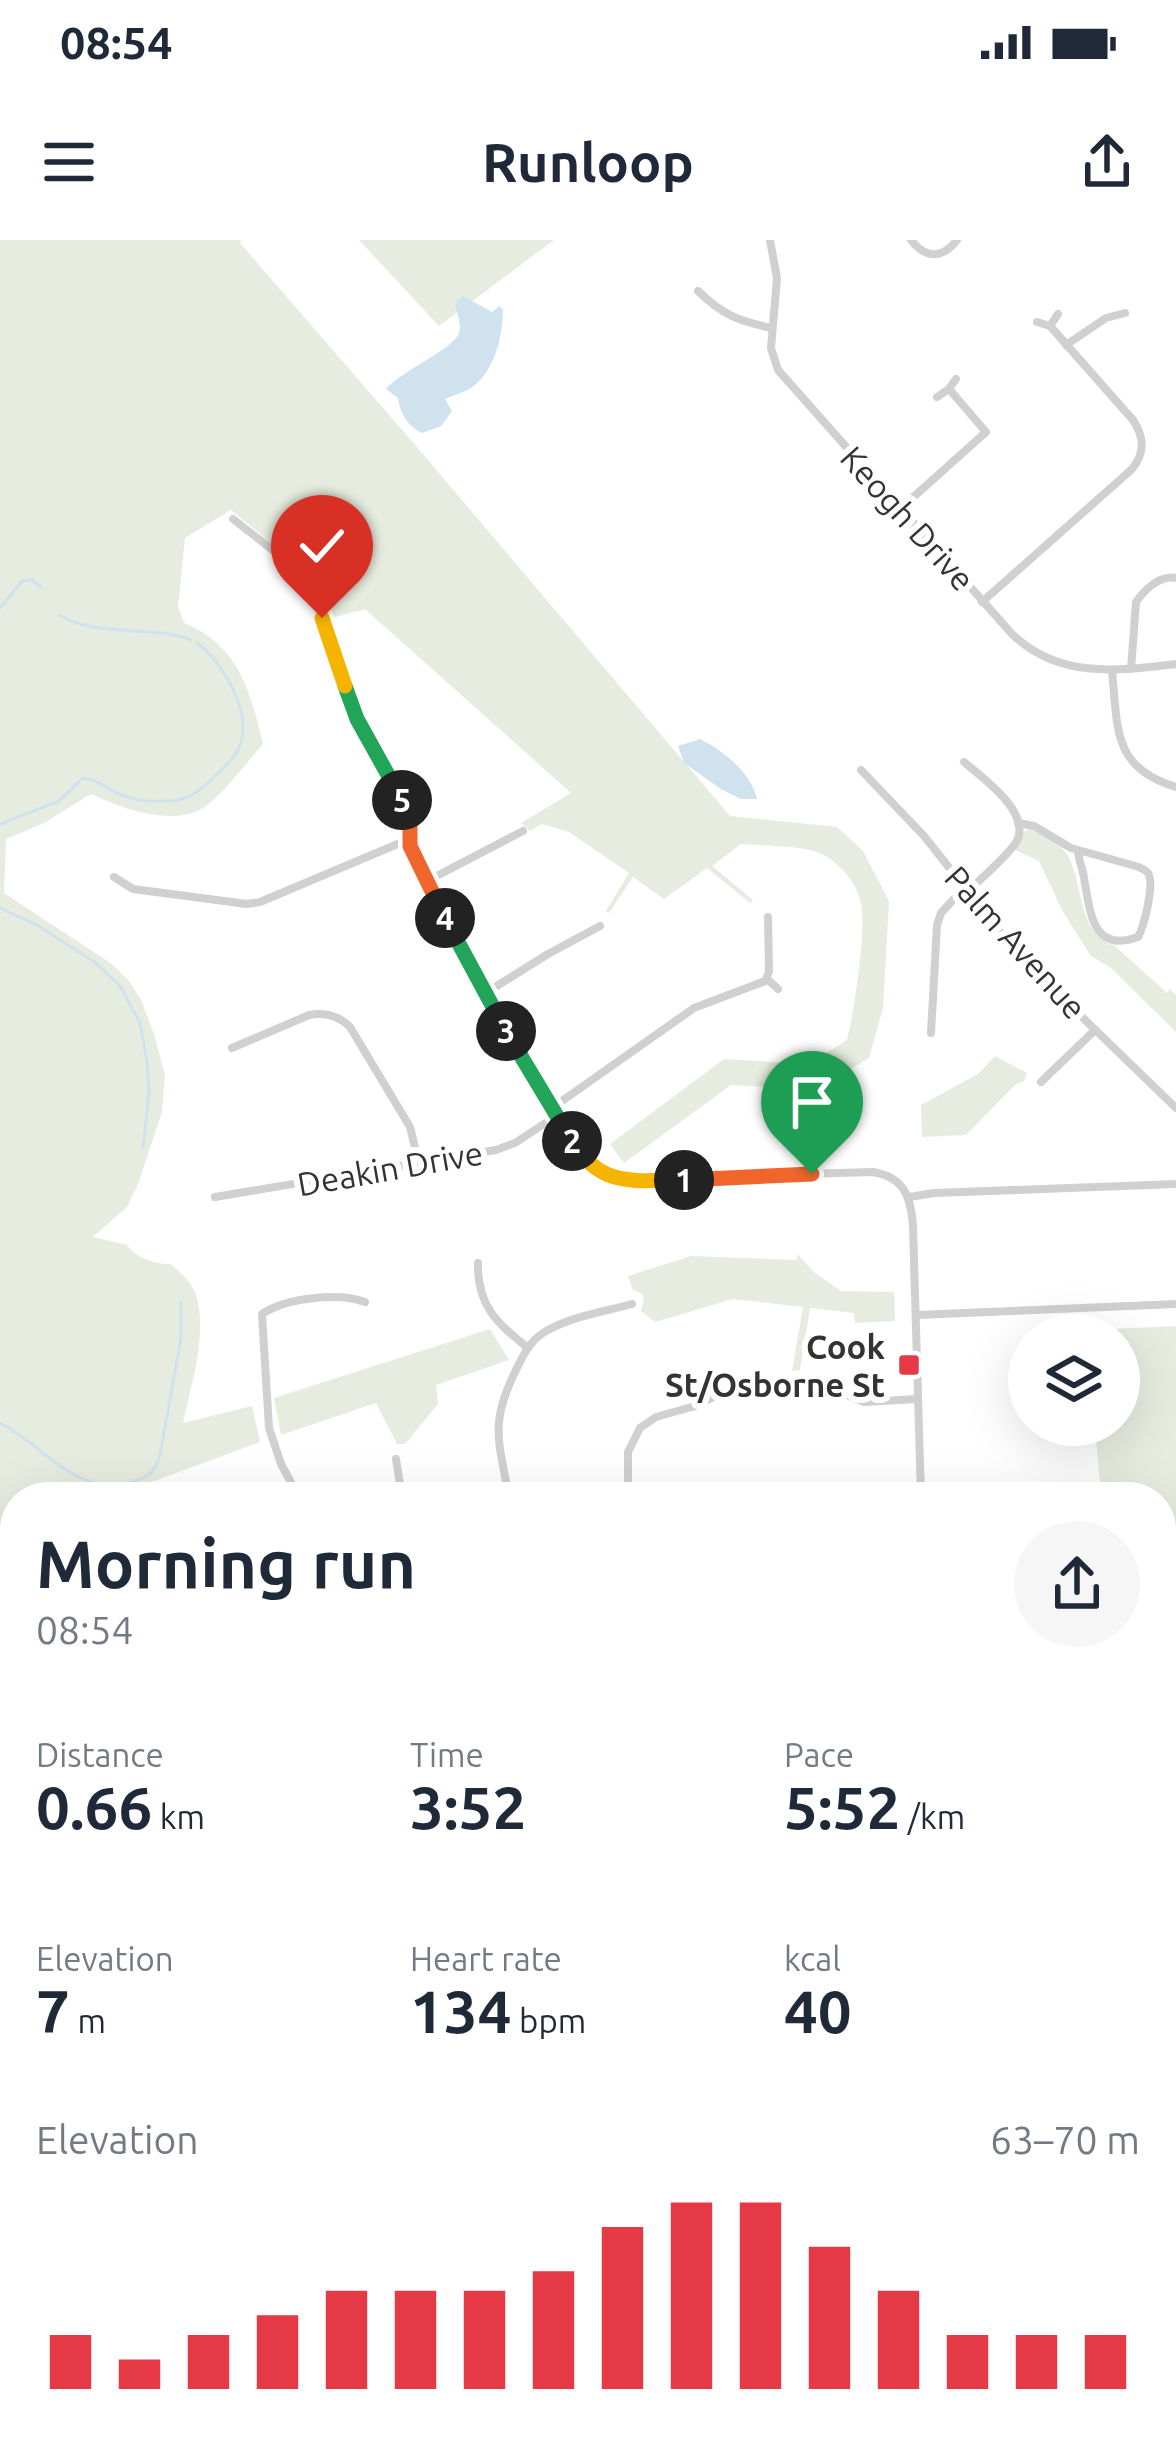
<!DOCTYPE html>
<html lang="en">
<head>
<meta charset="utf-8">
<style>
	body { margin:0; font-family:Ubuntu,sans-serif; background:#f6f6f7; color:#1f2937; height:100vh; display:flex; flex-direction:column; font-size:45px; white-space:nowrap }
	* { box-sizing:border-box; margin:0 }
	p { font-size:39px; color:#747a83 }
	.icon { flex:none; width:66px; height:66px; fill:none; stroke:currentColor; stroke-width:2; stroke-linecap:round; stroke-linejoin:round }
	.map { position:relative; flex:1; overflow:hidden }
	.drawer { position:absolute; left:0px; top:1242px; width:1176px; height:975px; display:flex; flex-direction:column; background:#fff; border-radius:48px 48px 0 0; box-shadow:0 12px 48px #0002 }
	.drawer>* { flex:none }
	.buttons { position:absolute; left:1008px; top:1074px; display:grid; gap:24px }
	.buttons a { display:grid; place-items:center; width:132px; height:132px; border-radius:50%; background:#fff; box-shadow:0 12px 48px #0002; font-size:60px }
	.pin { position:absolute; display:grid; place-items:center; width:102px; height:102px; color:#fff; margin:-123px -51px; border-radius:50% 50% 50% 0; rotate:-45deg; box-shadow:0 0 12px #0007 }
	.pin .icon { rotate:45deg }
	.km { position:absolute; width:60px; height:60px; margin:-30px; border-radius:50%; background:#222; color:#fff; font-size:33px; line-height:60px; text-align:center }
	.round { display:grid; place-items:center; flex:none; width:126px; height:126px; border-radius:63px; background:#f6f6f7 }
	.overview { display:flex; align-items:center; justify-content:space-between; height:204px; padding:0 36px }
	h1 { font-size:66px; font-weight:600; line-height:90px }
	.metrics { display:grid; grid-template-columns:repeat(3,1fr); gap:18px; height:204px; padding:12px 36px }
	.metrics div { display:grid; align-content:center }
	.metrics b { font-size:60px; font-weight:600 }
	.metrics small { font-size:33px; font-weight:400 }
	.metrics p { font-size:33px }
	.chart { height:336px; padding:24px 36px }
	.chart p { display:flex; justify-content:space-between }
	.chart svg { width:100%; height:216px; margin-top:12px; stroke:#e63946; stroke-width:6 }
	.status { display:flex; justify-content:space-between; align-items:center; height:84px; padding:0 60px; background:#fff; direction:ltr }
	.status svg { height:33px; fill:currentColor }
	header { display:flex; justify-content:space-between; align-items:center; height:156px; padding:0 36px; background:#fff; font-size:54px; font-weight:600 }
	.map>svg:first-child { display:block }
	.green { fill:#e6ecdf }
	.water { fill:#cfe2ee }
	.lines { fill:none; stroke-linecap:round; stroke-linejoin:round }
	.stream { stroke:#cfe2ee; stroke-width:3 }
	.minor { stroke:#d0d0d0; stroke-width:8 }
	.split-1-casing { stroke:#fff; stroke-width:24 }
	.split-2-casing { stroke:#fff; stroke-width:24 }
	.split-3-casing { stroke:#fff; stroke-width:24 }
	.split-4-casing { stroke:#fff; stroke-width:24 }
	.split-5-casing { stroke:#fff; stroke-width:24 }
	.split-6-casing { stroke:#fff; stroke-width:24 }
	.split-7-casing { stroke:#fff; stroke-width:24 }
	.split-1 { stroke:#f0652b; stroke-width:15 }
	.split-2 { stroke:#f5b400; stroke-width:15 }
	.split-3 { stroke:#22a559; stroke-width:15 }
	.split-4 { stroke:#22a559; stroke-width:15 }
	.split-5 { stroke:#f0652b; stroke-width:15 }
	.split-6 { stroke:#22a559; stroke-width:15 }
	.split-7 { stroke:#f5b400; stroke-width:15 }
	.poi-dot { fill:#e63946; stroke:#fff; stroke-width:4.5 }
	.labels { text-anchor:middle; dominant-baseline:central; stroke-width:12; stroke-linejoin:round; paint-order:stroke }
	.street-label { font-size:33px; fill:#333; stroke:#fff }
	.poi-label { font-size:33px; font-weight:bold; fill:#333; stroke:#fff; text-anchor:end }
</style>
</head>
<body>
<div class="status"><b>08:54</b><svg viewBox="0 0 49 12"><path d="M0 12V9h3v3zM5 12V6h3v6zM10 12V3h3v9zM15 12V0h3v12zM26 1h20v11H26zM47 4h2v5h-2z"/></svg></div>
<header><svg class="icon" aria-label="menu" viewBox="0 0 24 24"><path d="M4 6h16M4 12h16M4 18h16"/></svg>Runloop<svg class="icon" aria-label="share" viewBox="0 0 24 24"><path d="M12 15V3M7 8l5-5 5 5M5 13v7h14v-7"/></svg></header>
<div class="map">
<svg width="1176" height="2216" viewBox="0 0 1176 2216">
	<rect width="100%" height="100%" fill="#fff"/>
	<!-- green -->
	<g class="green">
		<path d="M0 0H241L240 3 416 206 730 576 837 587 863 611 889 661 883 768 869 818 816 850 731 845 624 923 610 904 724 819 809 824 847 800C854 771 868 686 860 659 855 640 836 619 817 612 797 605 763 606 741 604L712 626 753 660 750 663 707 628 664 659 633 637 609 673 606 671 629 633 569 592 542 584 530 591 521 583 571 553 365 369 328 379 306 338 286 315 231 270 185 298 178 367 184 383C239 405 250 451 263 504 246 523 223 555 203 568 171 587 121 568 91 554L44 583 6 599 4 653 112 724 129 741 141 760 154 794 165 835 162 872 138 944 127 967 93 997 127 1005C134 1017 157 1025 171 1024 180 1033 193 1043 196 1055 208 1095 191 1144 183 1183L252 1166 260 1202 111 1257H15V1596L0 1602Z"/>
		<polygon points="359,0 554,0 439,86"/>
		<path d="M1029 589C1041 594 1062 604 1068 616 1084 644 1077 694 1115 706L1167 753 1170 749 1176 755V792L1111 728 1091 716 1063 672 1039 621 1015 610 1023 592Z"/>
		<polygon points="995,816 1027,833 1024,841 1015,845 966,895 922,897 921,865 978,834"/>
		<polygon points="797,1014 815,1033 841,1051 894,1052 895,1081 855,1083 854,1073 810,1068 800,1130 792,1131 803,1067 733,1059 655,1082 641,1071 644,1058 641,1053 633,1050 628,1036 691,1016 797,1020"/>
		<polygon points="1176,1086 1176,1382 1161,1378 1161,1257 1101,1257 1095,1185 1119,1185 1119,1095 1088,1095 1087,1090"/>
		<polygon points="490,1089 509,1120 436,1145 438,1164 405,1204 397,1204 376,1163 281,1195 274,1158"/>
		<polygon points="15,1740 15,1954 0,1955 0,1744"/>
	</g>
	<!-- water -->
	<g class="water">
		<path d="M463 56 492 72 499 66 503 69C503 95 495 129 474 146 466 152 454 155 445 159L452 171 441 186 422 193C408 187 400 173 398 158L386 149C399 132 453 110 459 93 462 84 456 71 455 62Z"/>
		<path d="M700 499C724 511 751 533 757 559H741L721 549 684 523 678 506Z"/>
	</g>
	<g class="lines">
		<!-- stream -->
		<g class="stream">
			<polyline points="0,368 22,341 32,340 41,347"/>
			<path d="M60 375C91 397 154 385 191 400"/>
			<path d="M0 584 59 561 83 538C97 539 104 547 117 553 133 561 155 562 172 561 190 559 200 551 212 539 224 527 236 518 241 502 251 470 222 422 197 403"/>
			<polyline points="0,668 37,685 96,723 120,746 140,783 147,822 149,852 143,908"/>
			<path d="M0 1183C46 1206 77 1260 135 1241 149 1237 156 1230 160 1215L181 1098V1062"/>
		</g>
		<!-- minor -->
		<g class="minor">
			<path d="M770 0 777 38 771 108 778 130 1012 394C1059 439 1117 431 1176 424"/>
			<path d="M911 0C926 19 942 19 957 0"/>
			<path d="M698 51C723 75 738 81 772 88"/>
			<polyline points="1050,86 1058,74"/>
			<polyline points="1066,105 1106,78 1125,73"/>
			<polyline points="937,157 949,149 956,139"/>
			<polyline points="899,270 986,192 949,149"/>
			<path d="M233 279C256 298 285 316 303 341 331 381 336 435 357 479 377 522 411 556 410 606L484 754 578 911 600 933 636 939 873 932C904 937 911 957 913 986L921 1257"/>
			<path d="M982 362 1131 230C1145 214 1145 198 1133 180L1050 86 1037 82"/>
			<path d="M1131 429 1136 362C1145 349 1160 335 1176 338"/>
			<path d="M1112 431C1118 488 1112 528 1176 547"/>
			<path d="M964 522C983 538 1035 575 1015 604 1002 621 983 636 968 652"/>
			<polyline points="861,530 924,596 1021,718 1176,868"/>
			<path d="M1018 583 1034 586 1071 608 1139 627C1142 629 1146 630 1148 633 1155 644 1144 686 1138 697 1092 714 1090 671 1084 638 1083 628 1078 620 1078 610"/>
			<polyline points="114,637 133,649 247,664 260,662 400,603 410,606"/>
			<polyline points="427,641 523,591"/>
			<polyline points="767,739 778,749"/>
			<polyline points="484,754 548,714 600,686"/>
			<polyline points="931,793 937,685 941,673 964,648"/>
			<path d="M232 808 309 775C325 772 338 775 350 787L410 887 419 924"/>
			<polyline points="1041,842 1095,790"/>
			<polyline points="552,868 694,768 765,741 769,732 768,677"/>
			<polyline points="215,957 496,910 515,903 556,876"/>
			<polyline points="909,957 934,953 1176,944"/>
			<path d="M478 1023C477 1066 497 1083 528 1108"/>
			<polyline points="917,1075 1176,1064"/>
			<polyline points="396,1219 402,1257"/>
			<polyline points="705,1252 713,1257"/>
			<path d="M299 1257 281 1224 269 1188 262 1074C286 1058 338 1052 365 1062"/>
			<path d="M509 1257C499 1201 489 1184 516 1130 523 1116 529 1102 543 1093 568 1077 603 1072 632 1064"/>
			<polyline points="628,1257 628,1212 640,1188 656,1177 695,1166 733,1148 805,1138 864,1162 917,1159"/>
			<polyline points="1161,1596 1176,1602"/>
			<polyline points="1161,1778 1176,1780"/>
			<polyline points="1161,2006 1176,2007"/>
			<polyline points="428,2202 439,2208 559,2216"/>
			<polyline points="413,2216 417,2202"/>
			<polyline points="417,2216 425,2210 438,2208"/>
			<polyline points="886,2216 887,2202"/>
			<polyline points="1045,2216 1047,2202"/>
		</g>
	</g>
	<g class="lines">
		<defs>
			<polyline id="split-1" points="684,940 812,934"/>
			<path id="split-2" d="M572 901C602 949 633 940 684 940"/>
			<polyline id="split-3" points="506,791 572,901"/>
			<polyline id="split-4" points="445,678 506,791"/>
			<polyline id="split-5" points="402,560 410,585 410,606 445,678"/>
			<polyline id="split-6" points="345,446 357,479 402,560"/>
			<polyline id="split-7" points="322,378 345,446"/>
		</defs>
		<!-- split-1 casing -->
		<use href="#split-1" class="split-1-casing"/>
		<!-- split-2 casing -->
		<use href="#split-2" class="split-2-casing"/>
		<!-- split-3 casing -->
		<use href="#split-3" class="split-3-casing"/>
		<!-- split-4 casing -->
		<use href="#split-4" class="split-4-casing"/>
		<!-- split-5 casing -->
		<use href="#split-5" class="split-5-casing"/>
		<!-- split-6 casing -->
		<use href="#split-6" class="split-6-casing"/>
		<!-- split-7 casing -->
		<use href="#split-7" class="split-7-casing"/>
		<!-- split-1 -->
		<use href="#split-1" class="split-1"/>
		<!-- split-2 -->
		<use href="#split-2" class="split-2"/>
		<!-- split-3 -->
		<use href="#split-3" class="split-3"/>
		<!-- split-4 -->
		<use href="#split-4" class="split-4"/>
		<!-- split-5 -->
		<use href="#split-5" class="split-5"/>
		<!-- split-6 -->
		<use href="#split-6" class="split-6"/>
		<!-- split-7 -->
		<use href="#split-7" class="split-7"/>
	</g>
	<!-- markers -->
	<rect class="poi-dot" x="897" y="1113" width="24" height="24" rx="6"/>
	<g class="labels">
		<!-- street labels -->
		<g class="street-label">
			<text transform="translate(908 278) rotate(48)">Keogh Drive</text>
			<text transform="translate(1016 702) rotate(48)">Palm Avenue</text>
			<text transform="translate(390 928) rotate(-10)">Deakin Drive</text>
		</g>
		<!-- poi labels -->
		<g class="poi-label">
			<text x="885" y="1106">Cook<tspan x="885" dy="38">St/Osborne St</tspan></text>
		</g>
	</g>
</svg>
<div class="buttons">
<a><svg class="icon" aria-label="layers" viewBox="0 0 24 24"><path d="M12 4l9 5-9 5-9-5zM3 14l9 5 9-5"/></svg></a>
</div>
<div class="pin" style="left:812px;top:934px;background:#1e9e55"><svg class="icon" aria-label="arrive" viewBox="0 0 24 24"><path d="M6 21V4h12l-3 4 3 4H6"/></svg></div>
<div class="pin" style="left:322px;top:378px;background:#d93025"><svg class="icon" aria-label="check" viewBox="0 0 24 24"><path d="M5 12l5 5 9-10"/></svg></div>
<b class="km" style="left:684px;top:940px">1</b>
<b class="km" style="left:572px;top:901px">2</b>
<b class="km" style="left:506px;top:791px">3</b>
<b class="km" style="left:445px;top:678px">4</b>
<b class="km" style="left:402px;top:560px">5</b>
<section class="drawer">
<div class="overview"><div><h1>Morning run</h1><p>08:54</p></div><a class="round"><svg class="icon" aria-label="share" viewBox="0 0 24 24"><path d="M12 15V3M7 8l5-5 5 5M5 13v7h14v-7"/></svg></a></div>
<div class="metrics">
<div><p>Distance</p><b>0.66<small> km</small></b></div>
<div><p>Time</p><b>3:52</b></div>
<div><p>Pace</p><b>5:52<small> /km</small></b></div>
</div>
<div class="metrics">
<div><p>Elevation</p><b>7<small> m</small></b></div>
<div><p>Heart rate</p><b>134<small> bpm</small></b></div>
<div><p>kcal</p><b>40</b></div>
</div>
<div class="chart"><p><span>Elevation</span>63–70 m</p>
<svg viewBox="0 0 160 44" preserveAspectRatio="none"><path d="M5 44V33M15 44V38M25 44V33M35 44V29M45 44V24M55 44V24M65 44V24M75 44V20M85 44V11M95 44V6M105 44V6M115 44V15M125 44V24M135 44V33M145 44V33M155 44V33"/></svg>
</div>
</section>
</div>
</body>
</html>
